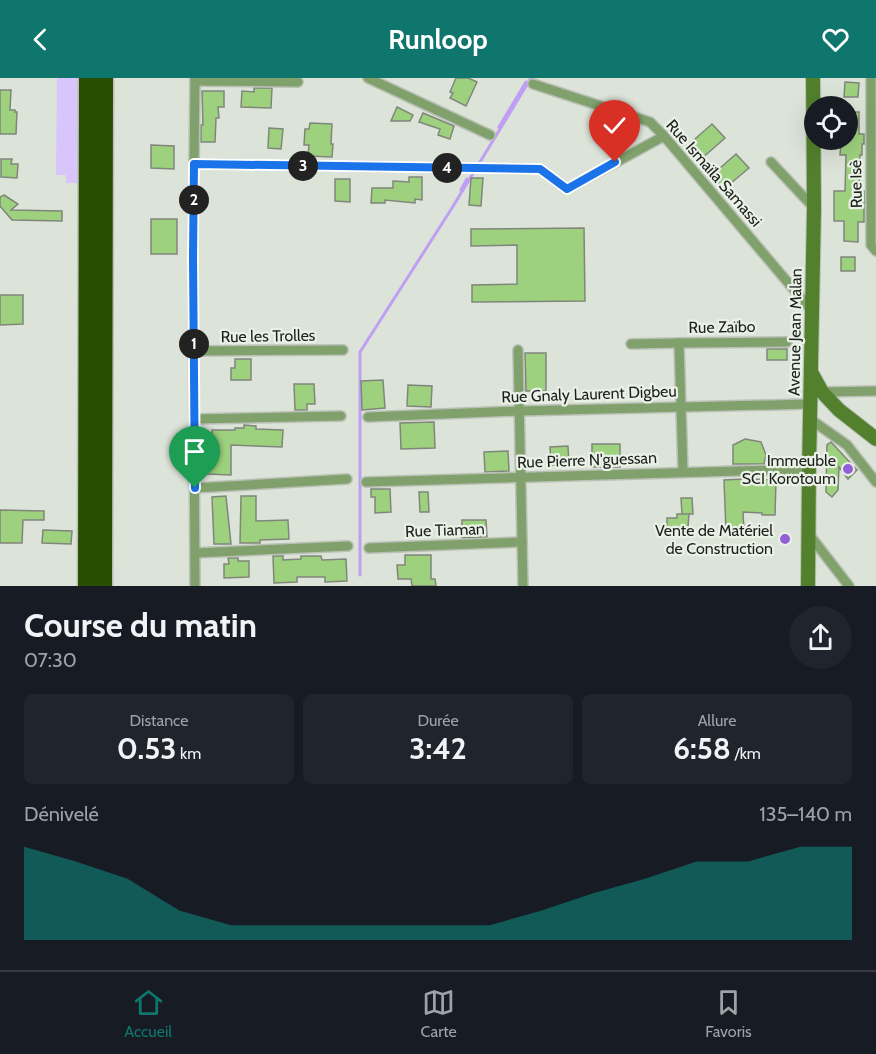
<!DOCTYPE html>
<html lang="fr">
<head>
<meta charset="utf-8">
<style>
	body { margin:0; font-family:Cabin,sans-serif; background:#20242c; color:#f1f3f6; height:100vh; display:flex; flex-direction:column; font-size:22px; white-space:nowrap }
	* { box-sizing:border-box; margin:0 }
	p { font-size:20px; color:#9ea1a6 }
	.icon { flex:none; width:33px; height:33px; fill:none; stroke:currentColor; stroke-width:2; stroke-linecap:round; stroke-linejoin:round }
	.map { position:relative; height:508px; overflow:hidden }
	.side { display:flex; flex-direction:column; background:#171b24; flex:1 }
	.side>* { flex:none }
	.tools { position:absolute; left:804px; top:18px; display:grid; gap:12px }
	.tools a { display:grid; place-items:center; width:54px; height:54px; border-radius:50%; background:#171b24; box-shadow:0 6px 24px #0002; font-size:30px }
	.pin { position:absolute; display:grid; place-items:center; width:51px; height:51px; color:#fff; margin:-62px -26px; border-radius:50% 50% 50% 0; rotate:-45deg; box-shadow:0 0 6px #0007 }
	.pin .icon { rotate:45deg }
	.km { position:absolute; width:30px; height:30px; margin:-15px; border-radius:50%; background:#222; color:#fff; font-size:16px; line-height:30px; text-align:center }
	.round { display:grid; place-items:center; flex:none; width:63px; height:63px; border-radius:32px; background:#20242c }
	.overview { display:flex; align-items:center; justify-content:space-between; height:102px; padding:0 24px }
	h1 { font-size:33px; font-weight:700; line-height:45px }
	.metrics { display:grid; grid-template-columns:repeat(3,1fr); gap:9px; height:102px; padding:6px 24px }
	.metrics div { display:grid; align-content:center; border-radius:9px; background:#20242c; text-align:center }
	.metrics b { font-size:30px; font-weight:700 }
	.metrics small { font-size:16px; font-weight:400 }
	.metrics p { font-size:16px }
	.chart { height:168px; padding:12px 24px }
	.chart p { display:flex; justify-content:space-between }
	.chart svg { width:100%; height:108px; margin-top:6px; fill:#0f766e; opacity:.7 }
	header { display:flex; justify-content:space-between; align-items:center; height:78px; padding:0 24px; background:#0f766e; color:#fff; font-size:27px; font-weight:700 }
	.tab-bar { display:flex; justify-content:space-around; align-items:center; height:84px; border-top:2px solid #363941; background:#171b24; font-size:16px; color:#9ea1a6 }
	.tab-bar a { display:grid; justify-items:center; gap:3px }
	.tab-bar .selected { color:#0f766e }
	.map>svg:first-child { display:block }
	.green { fill:#d8c5fc }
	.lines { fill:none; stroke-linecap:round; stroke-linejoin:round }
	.stream { stroke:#be9ff4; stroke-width:3 }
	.building { fill:#9ed17d; stroke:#80867c; stroke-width:1.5 }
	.street-casing { stroke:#bac0b6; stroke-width:12 }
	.secondary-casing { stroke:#bac0b6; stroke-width:16 }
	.highway-casing { stroke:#bac0b6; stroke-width:21 }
	.street { stroke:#81a16c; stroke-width:9 }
	.secondary { stroke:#52802d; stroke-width:14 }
	.highway { stroke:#284e00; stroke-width:18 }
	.route-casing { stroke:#fff; stroke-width:12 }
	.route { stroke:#1a73e8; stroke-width:8 }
	.poi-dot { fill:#925fd8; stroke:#eaf1e6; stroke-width:2 }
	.labels { text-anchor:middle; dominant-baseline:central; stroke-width:4.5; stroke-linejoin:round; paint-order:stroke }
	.street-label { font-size:16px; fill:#1d201c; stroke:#eaf1e6 }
	.poi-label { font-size:16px; fill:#1d201c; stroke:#eaf1e6; text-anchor:end }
</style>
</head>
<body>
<header><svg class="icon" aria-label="back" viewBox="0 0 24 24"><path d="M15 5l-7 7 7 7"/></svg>Runloop<svg class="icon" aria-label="heart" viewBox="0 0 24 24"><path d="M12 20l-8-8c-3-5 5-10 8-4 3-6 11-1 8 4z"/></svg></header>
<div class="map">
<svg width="876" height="508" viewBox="0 0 876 508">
	<rect width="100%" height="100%" fill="#dce3d8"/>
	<!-- green -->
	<polygon class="green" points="57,0 79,0 79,105 66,105 66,97 56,97"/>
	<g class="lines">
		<!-- stream -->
		<g class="stream">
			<polyline points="499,49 526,4"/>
			<polyline points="461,112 467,101"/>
			<polyline points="360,497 360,274 452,130 531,0"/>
		</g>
	</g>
	<!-- building -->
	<g class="building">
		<polygon points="456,0 468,0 477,4 466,28 450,20 453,15 450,14"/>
		<polygon points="845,4 859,5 858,19 844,19"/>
		<polygon points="254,10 272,10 271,30 241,29 242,13 254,14"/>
		<polygon points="0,12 11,12 10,32 15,32 15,34 17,34 16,56 0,56"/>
		<polygon points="202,13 224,13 224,29 218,29 219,40 216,40 215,64 201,64 201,47 203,47"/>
		<polygon points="397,29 413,37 410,43 391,43"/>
		<polygon points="848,34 859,34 859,56 864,56 864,66 862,66 862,77 860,77 859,113 864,113 864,144 858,144 858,164 844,163 844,143 834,143 834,113 845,113 846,77 840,77 841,62 848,62"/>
		<polygon points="423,35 454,48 450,61 438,57 440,51 419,44"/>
		<polygon points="310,45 332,46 331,66 333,66 332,79 308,78 309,67 304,67 305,51 309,51"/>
		<polygon points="712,46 725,60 700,82 687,68"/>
		<polygon points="269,50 283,51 281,71 268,70"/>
		<polygon points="151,67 174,68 174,91 151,90"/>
		<polygon points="736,76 749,90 724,111 712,97"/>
		<polygon points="1,81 12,81 11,86 18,86 17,100 1,99"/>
		<polygon points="409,99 422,99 422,122 415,121 415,125 385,122 385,125 371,125 372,110 393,110 393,103 409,104"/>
		<polygon points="471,100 483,100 481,128 469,127"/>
		<polygon points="335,101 350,101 350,124 335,123"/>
		<polygon points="4,117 18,126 11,132 62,133 62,143 12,142 0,128 0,119"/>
		<rect x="151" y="141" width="26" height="35"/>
		<polygon points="584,150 585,223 472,224 472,207 517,206 517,167 471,168 471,151"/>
		<rect x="841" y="179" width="14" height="14"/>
		<polygon points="0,217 23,217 23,246 0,247"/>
		<rect x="767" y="271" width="20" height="11"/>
		<polygon points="525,275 546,275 546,313 526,313"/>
		<polygon points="235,281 251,281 251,302 231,302 231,290 235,290"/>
		<polygon points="383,302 385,330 362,332 361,303"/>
		<polygon points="294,306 314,306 315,326 307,326 307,332 295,332"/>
		<polygon points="408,307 432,308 431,329 407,328"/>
		<polygon points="434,344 435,370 401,371 400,345"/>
		<polygon points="244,347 256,348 256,351 283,352 282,369 231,367 231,397 207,396 207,376 212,376 212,352 235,352 235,350 244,350"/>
		<polygon points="745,361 761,364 766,377 764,386 733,386 733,367"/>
		<polygon points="831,364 857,392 848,401 839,389 838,412 832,419 826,414 827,367"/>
		<rect x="592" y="366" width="28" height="23"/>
		<polygon points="568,368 569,387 551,387 550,369"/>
		<polygon points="508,373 509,393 485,394 484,374"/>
		<polygon points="745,401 776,402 775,437 762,437 762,435 743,434 744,453 726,453 724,402"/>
		<polygon points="371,411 390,411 391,434 375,435 375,419 371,419"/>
		<polygon points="419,414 428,414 429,434 420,434"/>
		<polygon points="226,418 231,466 214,466 212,419"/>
		<polygon points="241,418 256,418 256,443 288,442 289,461 260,462 260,465 240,465"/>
		<polygon points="681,420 692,420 693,436 682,436 689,436 688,449 676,449 676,451 667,451 667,440 677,440 677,436 682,436"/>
		<polygon points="0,432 44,433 44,442 23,442 22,465 0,465"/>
		<polygon points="462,442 486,442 487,459 462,460"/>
		<polygon points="43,452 72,453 71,466 42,465"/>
		<polygon points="405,477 431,477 431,501 435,501 436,508 412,508 411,501 398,501 397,487 405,487"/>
		<polygon points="273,478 283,478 283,482 301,481 301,478 321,478 322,482 346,481 347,503 325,504 325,499 297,499 297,504 274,505"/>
		<polygon points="228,480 238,480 238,483 249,483 249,499 224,500 224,486 229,486"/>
	</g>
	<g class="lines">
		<defs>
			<g id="street">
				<polyline points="195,0 193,180 195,508"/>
				<polyline points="368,0 490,57"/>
				<polyline points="871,0 871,167 876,173"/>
				<polyline points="195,3 298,4"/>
				<polyline points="533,6 650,44 664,58 812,233"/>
				<polyline points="771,84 814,130"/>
				<polyline points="194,86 540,91 567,111 664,58"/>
				<polyline points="631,266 679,265"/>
				<polyline points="518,272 523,508"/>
				<polyline points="194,273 343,272"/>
				<polyline points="822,314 876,313"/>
				<polyline points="368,339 519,333 810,326"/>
				<polyline points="195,341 341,338"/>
				<polyline points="810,341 847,367 876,404"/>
				<polyline points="683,394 679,265 787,264"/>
				<polyline points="366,404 809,391"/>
				<polyline points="195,410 347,401"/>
				<polyline points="808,455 849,508"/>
				<polyline points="369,470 522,464"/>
				<polyline points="195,475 348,468"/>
			</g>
			<g id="secondary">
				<polyline points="812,296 822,314 839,332 876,361"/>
				<polyline points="808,508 809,391 814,130 813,0"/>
			</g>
			<g id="highway">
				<polyline points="87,508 88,0"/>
				<polyline points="103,508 104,0"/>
			</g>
		</defs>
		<!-- street casing -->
		<use href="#street" class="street-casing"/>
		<!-- secondary casing -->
		<use href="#secondary" class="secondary-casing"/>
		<!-- highway casing -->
		<use href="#highway" class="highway-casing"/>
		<!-- street -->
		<use href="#street" class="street"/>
		<!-- secondary -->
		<use href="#secondary" class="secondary"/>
		<!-- highway -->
		<use href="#highway" class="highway"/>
	</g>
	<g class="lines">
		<defs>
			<polyline id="route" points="195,410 193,180 194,86 540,91 567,111 615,84"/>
		</defs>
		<!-- route casing -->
		<use href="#route" class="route-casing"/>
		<!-- route -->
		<use href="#route" class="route"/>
	</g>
	<!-- markers -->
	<g class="poi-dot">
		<circle cx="848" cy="391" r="6"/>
		<circle cx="785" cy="461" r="6"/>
	</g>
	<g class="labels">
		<!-- street labels -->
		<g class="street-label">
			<text transform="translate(714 95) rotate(49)">Rue Ismaïla Samassi</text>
			<text transform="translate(856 106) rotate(-91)">Rue Isè</text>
			<text transform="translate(722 249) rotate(-1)">Rue Zaïbo</text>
			<text transform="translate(795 254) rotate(-89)">Avenue Jean Malan</text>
			<text transform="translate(268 258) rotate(-1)">Rue les Trolles</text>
			<text transform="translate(589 316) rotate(-2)">Rue Gnaly Laurent Digbeu</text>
			<text transform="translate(587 382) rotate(-2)">Rue Pierre N'guessan</text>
			<text transform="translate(445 452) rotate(-2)">Rue Tiaman</text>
		</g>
		<!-- poi labels -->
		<g class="poi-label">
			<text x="836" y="382">Immeuble<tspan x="836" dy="18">SCI Korotoum</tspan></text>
			<text x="773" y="452">Vente de Matériel<tspan x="773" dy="18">de Construction</tspan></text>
		</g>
	</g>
</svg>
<div class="tools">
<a><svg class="icon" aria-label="locate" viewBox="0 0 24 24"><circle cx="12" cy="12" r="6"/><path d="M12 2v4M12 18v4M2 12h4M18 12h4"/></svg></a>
</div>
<div class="pin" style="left:195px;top:410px;background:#1e9e55"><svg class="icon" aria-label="arrive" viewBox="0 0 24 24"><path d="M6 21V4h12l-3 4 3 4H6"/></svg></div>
<div class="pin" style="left:615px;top:84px;background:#d93025"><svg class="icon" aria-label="check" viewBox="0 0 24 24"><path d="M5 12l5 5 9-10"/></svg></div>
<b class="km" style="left:194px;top:266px">1</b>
<b class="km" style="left:194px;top:122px">2</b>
<b class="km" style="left:303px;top:88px">3</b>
<b class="km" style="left:447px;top:90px">4</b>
</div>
<section class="side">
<div class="overview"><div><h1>Course du matin</h1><p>07:30</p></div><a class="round"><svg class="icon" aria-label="share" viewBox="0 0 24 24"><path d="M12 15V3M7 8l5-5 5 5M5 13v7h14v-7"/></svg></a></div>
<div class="metrics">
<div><p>Distance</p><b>0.53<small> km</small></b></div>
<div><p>Durée</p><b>3:42</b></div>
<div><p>Allure</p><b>6:58<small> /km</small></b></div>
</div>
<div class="chart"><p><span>Dénivelé</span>135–140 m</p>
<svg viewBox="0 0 160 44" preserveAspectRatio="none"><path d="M0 44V6L10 12L20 19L30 32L40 38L50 38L60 38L70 38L80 38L90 38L100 32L110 25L120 19L130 12L140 12L150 6L160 6V44z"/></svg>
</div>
</section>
<nav class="tab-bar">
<a class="selected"><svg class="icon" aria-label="home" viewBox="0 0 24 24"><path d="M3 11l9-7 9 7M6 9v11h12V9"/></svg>Accueil</a>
<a><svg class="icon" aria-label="map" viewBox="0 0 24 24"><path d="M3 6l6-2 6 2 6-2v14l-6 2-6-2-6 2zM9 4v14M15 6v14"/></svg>Carte</a>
<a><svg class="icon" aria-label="saved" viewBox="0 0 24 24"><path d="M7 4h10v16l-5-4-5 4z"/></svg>Favoris</a>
</nav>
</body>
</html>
